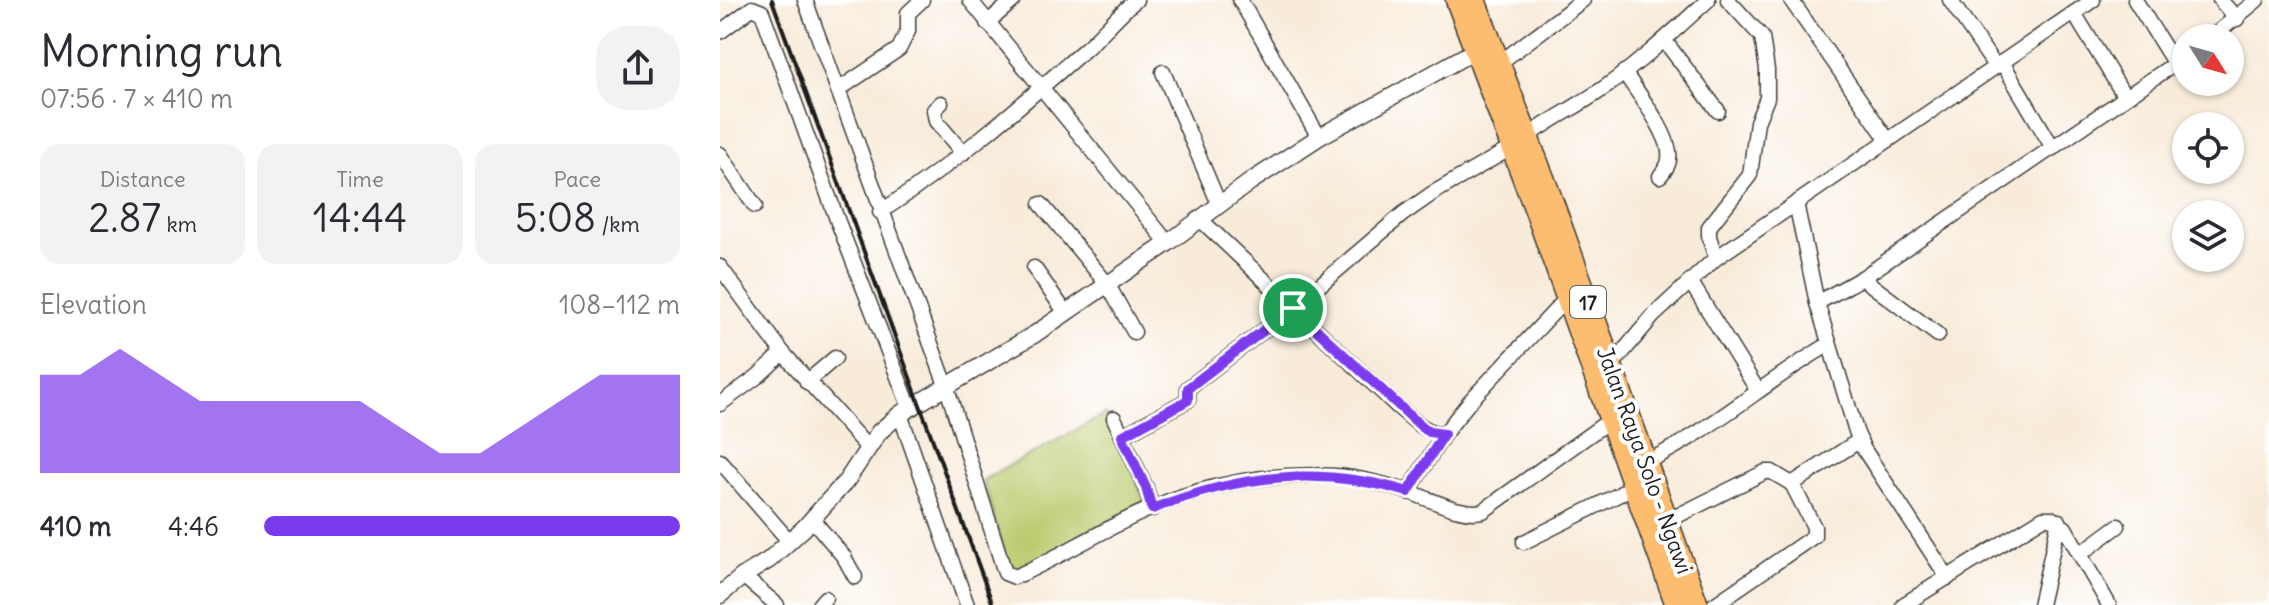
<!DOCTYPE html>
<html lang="en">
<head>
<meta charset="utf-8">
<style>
	body { margin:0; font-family:Delius,sans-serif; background:#f2f2f3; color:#2b2b33; height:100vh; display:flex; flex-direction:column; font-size:30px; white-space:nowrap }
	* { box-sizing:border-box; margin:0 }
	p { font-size:26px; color:#7c7c81 }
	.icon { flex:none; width:44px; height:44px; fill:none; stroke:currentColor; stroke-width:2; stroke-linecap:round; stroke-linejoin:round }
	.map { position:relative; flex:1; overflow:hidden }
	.panel { display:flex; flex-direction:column; background:#fff; width:720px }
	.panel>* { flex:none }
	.needle { width:52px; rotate:127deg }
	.controls { position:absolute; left:1452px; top:24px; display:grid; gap:16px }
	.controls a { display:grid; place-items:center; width:72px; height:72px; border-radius:50%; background:#fff; box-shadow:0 2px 6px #0004; font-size:40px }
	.pin { position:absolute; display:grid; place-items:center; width:68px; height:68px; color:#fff; margin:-34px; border:4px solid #fff; border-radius:50%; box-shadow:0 2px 8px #0007 }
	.round { display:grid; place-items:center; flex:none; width:84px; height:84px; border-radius:32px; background:#f2f2f3 }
	.head { display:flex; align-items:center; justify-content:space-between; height:136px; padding:0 40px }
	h1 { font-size:44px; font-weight:600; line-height:60px }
	.metrics { display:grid; grid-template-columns:repeat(3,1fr); gap:12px; height:136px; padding:8px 40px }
	.metrics div { display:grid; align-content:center; border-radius:20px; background:#f2f2f3; text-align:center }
	.metrics b { font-size:40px; font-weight:600 }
	.metrics small { font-size:22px; font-weight:400 }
	.metrics p { font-size:22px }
	.chart { height:224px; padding:16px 40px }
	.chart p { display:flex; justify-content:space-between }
	.chart svg { width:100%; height:144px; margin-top:8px; fill:#7c3aed; opacity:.7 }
	ul { padding:0 40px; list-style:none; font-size:26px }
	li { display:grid; grid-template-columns:128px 96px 1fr; align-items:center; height:60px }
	li i { height:20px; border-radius:10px; background:#7c3aed }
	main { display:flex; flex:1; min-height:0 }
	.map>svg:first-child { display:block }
	.green { fill:#b9ca6d; stroke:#6a7344; stroke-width:2 }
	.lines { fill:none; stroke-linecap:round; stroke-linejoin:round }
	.minor-casing { stroke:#3d3b38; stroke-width:17 }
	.tertiary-casing { stroke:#3d3b38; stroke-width:19 }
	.trunk-casing { stroke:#3d3b38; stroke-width:25 }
	.minor { stroke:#fff; stroke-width:14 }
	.tertiary { stroke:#fff; stroke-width:16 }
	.trunk { stroke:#fcbd6f; stroke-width:22 }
	.rail { stroke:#1c1c1c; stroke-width:4 }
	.route-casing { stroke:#fff; stroke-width:16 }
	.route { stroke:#7c3aed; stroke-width:10 }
	.labels { text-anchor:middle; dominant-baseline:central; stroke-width:8; stroke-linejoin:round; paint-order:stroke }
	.shield { fill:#fff; stroke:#606060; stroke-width:2 }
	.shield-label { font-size:20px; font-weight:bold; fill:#1c1c1c }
	.street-label { font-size:22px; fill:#1c1c1c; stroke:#fff }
</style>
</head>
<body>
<main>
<section class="panel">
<div class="head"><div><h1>Morning run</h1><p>07:56 · 7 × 410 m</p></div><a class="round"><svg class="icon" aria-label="share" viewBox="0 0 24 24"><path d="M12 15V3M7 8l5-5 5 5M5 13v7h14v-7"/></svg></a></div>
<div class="metrics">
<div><p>Distance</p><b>2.87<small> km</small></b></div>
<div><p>Time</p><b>14:44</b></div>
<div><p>Pace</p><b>5:08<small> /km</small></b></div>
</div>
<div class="chart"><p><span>Elevation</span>108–112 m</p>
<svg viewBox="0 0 160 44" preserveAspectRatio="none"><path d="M0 44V14L10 14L20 6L30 14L40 22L50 22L60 22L70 22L80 22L90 30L100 38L110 38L120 30L130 22L140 14L150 14L160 14V44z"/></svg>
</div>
<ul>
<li><b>410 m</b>4:46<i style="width:100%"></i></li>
</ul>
</section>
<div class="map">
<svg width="1549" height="605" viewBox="0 0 1549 605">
	<rect width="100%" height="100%" fill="#fff"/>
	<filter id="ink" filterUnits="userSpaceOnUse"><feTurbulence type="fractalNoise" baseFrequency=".0125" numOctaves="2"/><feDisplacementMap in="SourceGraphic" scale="16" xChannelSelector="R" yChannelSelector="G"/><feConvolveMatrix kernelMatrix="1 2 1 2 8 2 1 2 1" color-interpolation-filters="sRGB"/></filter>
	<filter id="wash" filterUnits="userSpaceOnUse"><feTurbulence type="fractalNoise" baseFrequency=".006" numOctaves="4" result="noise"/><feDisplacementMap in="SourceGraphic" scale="32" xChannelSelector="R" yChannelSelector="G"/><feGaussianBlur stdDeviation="1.8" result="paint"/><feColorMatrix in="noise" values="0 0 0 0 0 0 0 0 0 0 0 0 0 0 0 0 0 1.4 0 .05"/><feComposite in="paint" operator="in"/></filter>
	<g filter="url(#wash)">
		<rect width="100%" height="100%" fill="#f8ebda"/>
		<!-- green -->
		<polygon class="green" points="386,414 409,460 427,508 297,569 291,567 286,560 263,480"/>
	</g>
	<g filter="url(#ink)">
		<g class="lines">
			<defs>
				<g id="minor">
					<path d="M85 0 226 385 285 573 295 577C355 550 412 510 476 492 520 479 570 473 615 476 641 478 668 485 692 493 713 500 741 516 763 511L890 420"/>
					<polyline points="250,0 448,243"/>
					<polyline points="520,0 599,137"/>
					<polyline points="1071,0 1167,139"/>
					<polyline points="1230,0 1275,66"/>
					<polyline points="1415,0 1455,64"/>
					<polyline points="1500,0 1517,19"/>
					<polyline points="1354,13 1405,97"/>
					<polyline points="267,23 294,0"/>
					<polyline points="0,32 32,8 42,12 118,222 190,408"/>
					<polyline points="1491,38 1537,0"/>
					<polyline points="944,40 998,111"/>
					<polyline points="1282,62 1333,148"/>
					<polyline points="774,67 863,0"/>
					<polyline points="443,72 499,204"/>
					<path d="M904 72C916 91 953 137 949 159 949 165 944 171 940 176"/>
					<polyline points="118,90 179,49 188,31 188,13 202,0"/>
					<polyline points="221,103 214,110 216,121 243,153"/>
					<path d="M808 136C833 118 862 104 887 86 923 60 955 30 988 0"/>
					<polyline points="0,154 35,206"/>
					<polyline points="1076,203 1097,303 1136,431 1143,448 1228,578"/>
					<polyline points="321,204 388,285 414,332"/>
					<path d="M160 212C233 165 298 108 363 51 382 35 397 15 416 0"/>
					<path d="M480 219 678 407C693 419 704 433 724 434L750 401 846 299"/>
					<polyline points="996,258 989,237 989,227 1030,175 1037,122 1047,98 1047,70 1042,37 1008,0"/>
					<polyline points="0,267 63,353 147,447"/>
					<polyline points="314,268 346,313"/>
					<polyline points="1142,278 1218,335"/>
					<polyline points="970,281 1038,391"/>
					<polyline points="1097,303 1142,278 1466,56"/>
					<polyline points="891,366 933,316 996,258 1373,0"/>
					<polyline points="87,382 115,358"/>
					<polyline points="0,404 38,376 63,353"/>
					<polyline points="180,414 247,605"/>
					<polyline points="394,418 426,488 432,509"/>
					<polyline points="402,436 468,400 468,388 573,308 683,214 713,193 793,147"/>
					<polyline points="0,461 70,542"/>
					<path d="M926 462C991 431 1046 381 1108 345"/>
					<polyline points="688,492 724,434"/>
					<polyline points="92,519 124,557 135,577"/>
					<polyline points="947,521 1045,472 1052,472 1072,484"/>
					<polyline points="804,542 900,494 913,485"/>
					<polyline points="1360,554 1398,526"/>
					<polyline points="23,576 57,605"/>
					<polyline points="99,605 105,598"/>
					<polyline points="994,605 1094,536 1094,527 1072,484 1140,440"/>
					<polyline points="1183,605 1323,518 1331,518 1345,528 1389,605"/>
					<polyline points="1320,605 1339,521"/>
				</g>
				<polyline id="tertiary" points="0,595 23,576 49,560 84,528 127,480 159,432 180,414 315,334 448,243 530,182 599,137 765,45"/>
				<g id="trunk">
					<polyline points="737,0 817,213 957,605"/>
					<polyline points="754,0 828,191 977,605"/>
				</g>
			</defs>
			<!-- minor casing -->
			<use href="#minor" class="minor-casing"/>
			<!-- tertiary casing -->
			<use href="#tertiary" class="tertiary-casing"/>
			<!-- trunk casing -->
			<use href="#trunk" class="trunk-casing"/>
			<!-- minor -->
			<use href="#minor" class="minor"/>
			<!-- tertiary -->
			<use href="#tertiary" class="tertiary"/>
			<!-- trunk -->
			<use href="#trunk" class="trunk"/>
			<!-- rail -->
			<polyline class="rail" points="52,0 273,605"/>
		</g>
	</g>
	<g class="lines" filter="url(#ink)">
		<defs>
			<path id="route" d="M573 308 703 428 709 432 724 434 688 492C599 465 518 475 432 509L426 488 402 436 468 400V388Z"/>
		</defs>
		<!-- route casing -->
		<use href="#route" class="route-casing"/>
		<!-- route -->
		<use href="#route" class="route"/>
	</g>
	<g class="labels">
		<!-- shield labels -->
		<rect class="shield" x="850" y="286" width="36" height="32" rx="6"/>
		<g class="shield-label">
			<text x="868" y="302">17</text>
		</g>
		<!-- street labels -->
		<g class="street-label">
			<text transform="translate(925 460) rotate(70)">Jalan Raya Solo - Ngawi</text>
		</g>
	</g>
</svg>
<div class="controls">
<a><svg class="needle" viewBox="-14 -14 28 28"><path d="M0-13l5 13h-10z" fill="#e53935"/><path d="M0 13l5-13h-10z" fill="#7c7c81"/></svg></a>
<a><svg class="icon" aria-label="locate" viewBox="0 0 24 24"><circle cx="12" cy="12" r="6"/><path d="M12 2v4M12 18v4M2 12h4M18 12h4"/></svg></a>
<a><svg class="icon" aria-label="layers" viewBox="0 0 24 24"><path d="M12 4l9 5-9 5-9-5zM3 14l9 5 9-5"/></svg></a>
</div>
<div class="pin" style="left:573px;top:308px;background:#1e9e55"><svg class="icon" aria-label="arrive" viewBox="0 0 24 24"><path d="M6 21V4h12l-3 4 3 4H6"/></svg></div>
</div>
</main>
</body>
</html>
